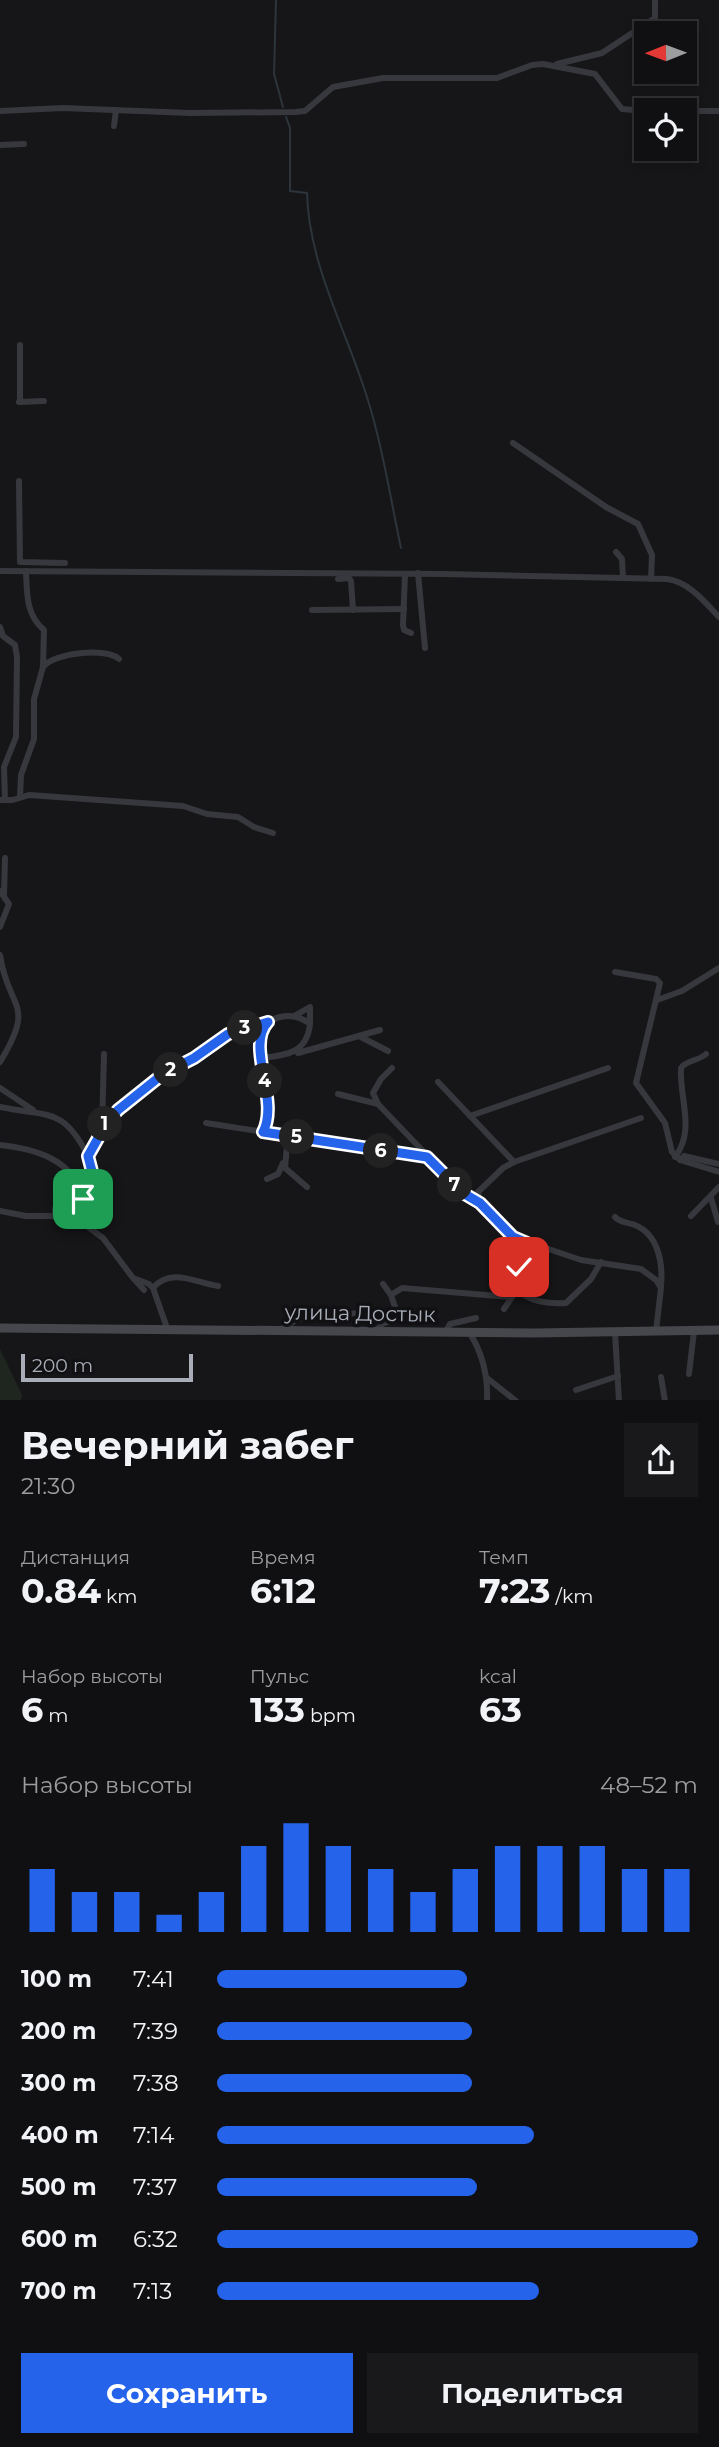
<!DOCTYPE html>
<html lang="ru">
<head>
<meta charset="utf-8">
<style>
	body { margin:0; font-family:Montserrat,sans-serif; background:#19191b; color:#f1f3f6; height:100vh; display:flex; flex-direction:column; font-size:26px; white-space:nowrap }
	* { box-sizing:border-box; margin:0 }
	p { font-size:23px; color:#9c9d9f }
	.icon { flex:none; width:38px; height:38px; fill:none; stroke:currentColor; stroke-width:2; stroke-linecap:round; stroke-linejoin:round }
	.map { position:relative; height:1400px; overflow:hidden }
	.details { display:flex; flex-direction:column; background:#101012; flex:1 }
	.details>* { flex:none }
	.needle { width:46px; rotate:269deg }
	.tools { position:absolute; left:634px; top:21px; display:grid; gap:14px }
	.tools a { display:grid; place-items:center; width:63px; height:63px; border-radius:0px; background:#101012; box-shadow:0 4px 10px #0003,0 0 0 2px #303032; font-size:35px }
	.scale { position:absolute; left:21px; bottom:18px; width:172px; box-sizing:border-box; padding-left:7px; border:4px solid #a8adb8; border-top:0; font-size:19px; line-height:24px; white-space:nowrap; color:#a8adb8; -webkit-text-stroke:5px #111113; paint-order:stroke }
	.pin { position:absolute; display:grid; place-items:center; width:60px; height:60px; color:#fff; margin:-30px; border-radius:14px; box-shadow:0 4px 10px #0006 }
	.km { position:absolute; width:35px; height:35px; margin:-18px; border-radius:50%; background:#222; color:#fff; font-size:19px; line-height:35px; text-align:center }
	.round { display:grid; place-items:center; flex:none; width:74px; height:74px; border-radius:0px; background:#19191b }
	.head { display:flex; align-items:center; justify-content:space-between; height:119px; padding:0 21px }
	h1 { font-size:38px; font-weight:700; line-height:52px }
	.metrics { display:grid; grid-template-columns:repeat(3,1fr); gap:10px; height:119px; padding:7px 21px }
	.metrics div { display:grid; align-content:center }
	.metrics b { font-size:35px; font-weight:700 }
	.metrics small { font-size:19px; font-weight:400 }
	.metrics p { font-size:19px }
	.chart { height:196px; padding:14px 21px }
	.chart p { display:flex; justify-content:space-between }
	.chart svg { width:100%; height:126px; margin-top:7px; stroke:#2563eb; stroke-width:6 }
	.primary-button { display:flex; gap:14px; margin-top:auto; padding:14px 21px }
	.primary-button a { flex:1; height:80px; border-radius:0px; background:#2563eb; color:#fff; font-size:28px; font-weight:700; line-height:80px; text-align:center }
	.primary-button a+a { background:#19191b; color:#f1f3f6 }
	ul { padding:0 21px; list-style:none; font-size:23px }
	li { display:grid; grid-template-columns:112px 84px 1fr; align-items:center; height:52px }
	li i { height:18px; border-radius:9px; background:#2563eb }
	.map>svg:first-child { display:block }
	.green { fill:#1e261f }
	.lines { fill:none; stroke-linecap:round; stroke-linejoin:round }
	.stream { stroke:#2c353c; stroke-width:2 }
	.minor { stroke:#37383d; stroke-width:6 }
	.secondary { stroke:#45474d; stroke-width:9 }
	.route-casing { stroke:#fff; stroke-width:14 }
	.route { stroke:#2563eb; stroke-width:9 }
	.labels { text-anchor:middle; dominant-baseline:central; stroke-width:7; stroke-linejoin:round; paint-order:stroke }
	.street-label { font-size:21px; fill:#a8adb8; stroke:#111113 }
</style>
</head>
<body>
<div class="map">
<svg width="719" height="1401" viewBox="0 0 719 1401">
	<rect width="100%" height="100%" fill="#161618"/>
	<!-- green -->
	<polygon class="green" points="0,1349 22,1395 21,1400 0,1400"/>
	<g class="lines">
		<!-- stream -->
		<g class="stream">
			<polyline points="276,0 274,74 283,107"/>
			<path d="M286 117 290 128V191L307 193C309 269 350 336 370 407 384 453 391 502 401 548"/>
		</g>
		<!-- minor -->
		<g class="minor">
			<polyline points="557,64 602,53 655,18 655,0"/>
			<polyline points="0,111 63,108 190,113 295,112 305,111 333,87 383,78 497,78 532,65 543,64 595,74 622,109 646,111"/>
			<polyline points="684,111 719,111"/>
			<polyline points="114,126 116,110"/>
			<polyline points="0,145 24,144"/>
			<polyline points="20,345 20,402"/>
			<polyline points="19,402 44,401"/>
			<polyline points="513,443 606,507 638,524 652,555 651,579"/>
			<polyline points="19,481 20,562 65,563"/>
			<polyline points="616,552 622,559 623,578"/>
			<path d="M0 571 443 574 667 579C689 582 704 601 719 617"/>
			<polyline points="418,573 425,648"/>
			<polyline points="405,574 403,625 404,630 411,633"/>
			<polyline points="338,579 349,578 351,581 353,610"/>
			<polyline points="312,610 404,609"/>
			<polyline points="0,627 3,636 15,645 17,657 16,737 4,767 5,800"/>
			<path d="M43 667C53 653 107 647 119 659"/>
			<path d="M20 797 21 775 34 739V699L43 667 44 630C26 615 27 594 26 571"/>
			<polyline points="0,800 13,800 29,795 183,806 207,814 238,817 254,827 273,833"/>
			<polyline points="0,891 9,904 0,927"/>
			<polyline points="4,895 5,858"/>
			<path d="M0 955C8 1011 37 1001 0 1062"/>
			<polyline points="615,972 656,979 660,983 636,1083 665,1123 672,1152 680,1160 684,1156 719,1164"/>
			<polyline points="657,1000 682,991 719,968"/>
			<polyline points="294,1016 310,1007 310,1024"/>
			<polyline points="359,1036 388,1051"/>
			<polyline points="298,1053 380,1030"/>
			<path d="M262 1058C287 1055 307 1053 310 1024 301 1017 292 1014 280 1017 239 1027 280 1100 263 1132"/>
			<polyline points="438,1082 514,1162"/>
			<polyline points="0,1088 33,1110"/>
			<polyline points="338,1094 378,1104 463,1193 480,1203 513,1237 581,1260 641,1269 656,1280 661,1288 656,1331"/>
			<polyline points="378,1104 373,1093 381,1079 392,1068"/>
			<path d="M0 1107C47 1117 63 1106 88 1156"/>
			<polyline points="470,1116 608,1068"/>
			<polyline points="206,1123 427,1157"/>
			<polyline points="102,1128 104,1054"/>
			<polyline points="288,1135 285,1168 307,1187"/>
			<path d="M0 1145C35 1149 74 1159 83 1199"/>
			<path d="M675 1157C696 1130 679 1098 681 1068 686 1060 699 1061 706 1054"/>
			<polyline points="680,1160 719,1172"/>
			<polyline points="267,1179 278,1174 283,1163"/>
			<polyline points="711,1198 718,1222"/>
			<polyline points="480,1203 478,1192 503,1168 514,1162 641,1118"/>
			<polyline points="0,1211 26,1216 60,1216 80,1221 103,1238 133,1278 149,1284 153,1288 167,1328"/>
			<polyline points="55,1216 55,1209 82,1195"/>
			<polyline points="691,1216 719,1187"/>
			<path d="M615 1217C620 1223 628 1222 635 1225 659 1235 663 1264 661 1286"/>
			<path d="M86 1225 79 1216C81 1200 89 1196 95 1183L88 1156C106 1109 150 1082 192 1059 204 1052 214 1041 227 1034 240 1028 255 1025 268 1022"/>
			<polyline points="134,1279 144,1290"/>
			<polyline points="383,1284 391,1295"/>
			<path d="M153 1288C171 1267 196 1283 218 1286"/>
			<path d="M517 1288C526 1302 550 1304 566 1303L591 1279 601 1262"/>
			<polyline points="504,1309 516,1291 526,1262 547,1251"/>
			<polyline points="396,1319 408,1315"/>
			<polyline points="281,1329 298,1319 359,1313"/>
			<polyline points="377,1330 382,1324 396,1319 397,1313 391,1295 402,1288 510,1297 527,1243"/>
			<polyline points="446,1331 450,1324 476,1318"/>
			<path d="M469 1332C482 1352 488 1377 487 1401"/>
			<polyline points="615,1332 619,1401"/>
			<polyline points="689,1374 694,1331"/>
			<polyline points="661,1377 665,1401"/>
			<polyline points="487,1378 516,1401"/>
			<polyline points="576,1390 618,1376"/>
		</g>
		<!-- secondary -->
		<polyline class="secondary" points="0,1328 535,1333 719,1330"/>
	</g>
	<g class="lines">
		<defs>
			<path id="route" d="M83 1199 95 1183 88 1156 106 1124 118 1110 163 1074 194 1058 228 1034 268 1022C245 1046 280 1100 263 1132L427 1157 463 1193 480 1203 513 1237 527 1243 519 1267"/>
		</defs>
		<!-- route casing -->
		<use href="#route" class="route-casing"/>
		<!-- route -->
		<use href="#route" class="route"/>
	</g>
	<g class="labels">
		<!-- street labels -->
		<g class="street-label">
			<text transform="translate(360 1313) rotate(1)">улица Достык</text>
		</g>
	</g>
</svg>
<div class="tools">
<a><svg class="needle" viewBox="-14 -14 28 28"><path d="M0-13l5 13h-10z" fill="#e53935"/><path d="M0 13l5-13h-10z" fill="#9c9d9f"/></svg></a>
<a><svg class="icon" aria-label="locate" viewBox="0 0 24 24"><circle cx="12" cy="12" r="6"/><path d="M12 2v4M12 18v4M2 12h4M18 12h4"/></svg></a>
</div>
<div class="scale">200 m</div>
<div class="pin" style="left:83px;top:1199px;background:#1e9e55"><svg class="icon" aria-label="arrive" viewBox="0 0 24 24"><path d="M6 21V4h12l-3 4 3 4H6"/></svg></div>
<div class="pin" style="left:519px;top:1267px;background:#d93025"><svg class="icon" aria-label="check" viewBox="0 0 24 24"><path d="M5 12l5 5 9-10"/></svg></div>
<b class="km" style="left:105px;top:1124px">1</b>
<b class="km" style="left:171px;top:1070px">2</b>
<b class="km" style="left:245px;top:1028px">3</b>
<b class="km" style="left:265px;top:1081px">4</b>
<b class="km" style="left:297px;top:1137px">5</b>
<b class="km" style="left:381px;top:1151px">6</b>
<b class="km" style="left:455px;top:1185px">7</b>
</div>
<section class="details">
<div class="head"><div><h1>Вечерний забег</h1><p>21:30</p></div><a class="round"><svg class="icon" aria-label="share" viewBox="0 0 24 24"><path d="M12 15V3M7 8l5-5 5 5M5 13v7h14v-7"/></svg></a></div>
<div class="metrics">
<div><p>Дистанция</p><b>0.84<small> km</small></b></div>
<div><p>Время</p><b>6:12</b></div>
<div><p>Темп</p><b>7:23<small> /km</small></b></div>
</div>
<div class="metrics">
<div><p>Набор высоты</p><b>6<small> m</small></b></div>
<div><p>Пульс</p><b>133<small> bpm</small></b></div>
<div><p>kcal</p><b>63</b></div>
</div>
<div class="chart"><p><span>Набор высоты</span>48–52 m</p>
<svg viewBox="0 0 160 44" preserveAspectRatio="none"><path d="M5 44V22M15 44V30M25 44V30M35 44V38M45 44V30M55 44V14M65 44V6M75 44V14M85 44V22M95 44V30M105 44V22M115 44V14M125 44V14M135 44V14M145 44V22M155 44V22"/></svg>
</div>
<ul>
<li><b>100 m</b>7:41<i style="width:52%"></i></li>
<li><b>200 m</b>7:39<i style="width:53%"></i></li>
<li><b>300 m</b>7:38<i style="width:53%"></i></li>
<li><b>400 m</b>7:14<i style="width:66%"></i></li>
<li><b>500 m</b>7:37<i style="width:54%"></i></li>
<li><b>600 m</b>6:32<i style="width:100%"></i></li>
<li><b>700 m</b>7:13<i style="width:67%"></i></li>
</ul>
<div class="primary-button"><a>Сохранить</a><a>Поделиться</a></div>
</section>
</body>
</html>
